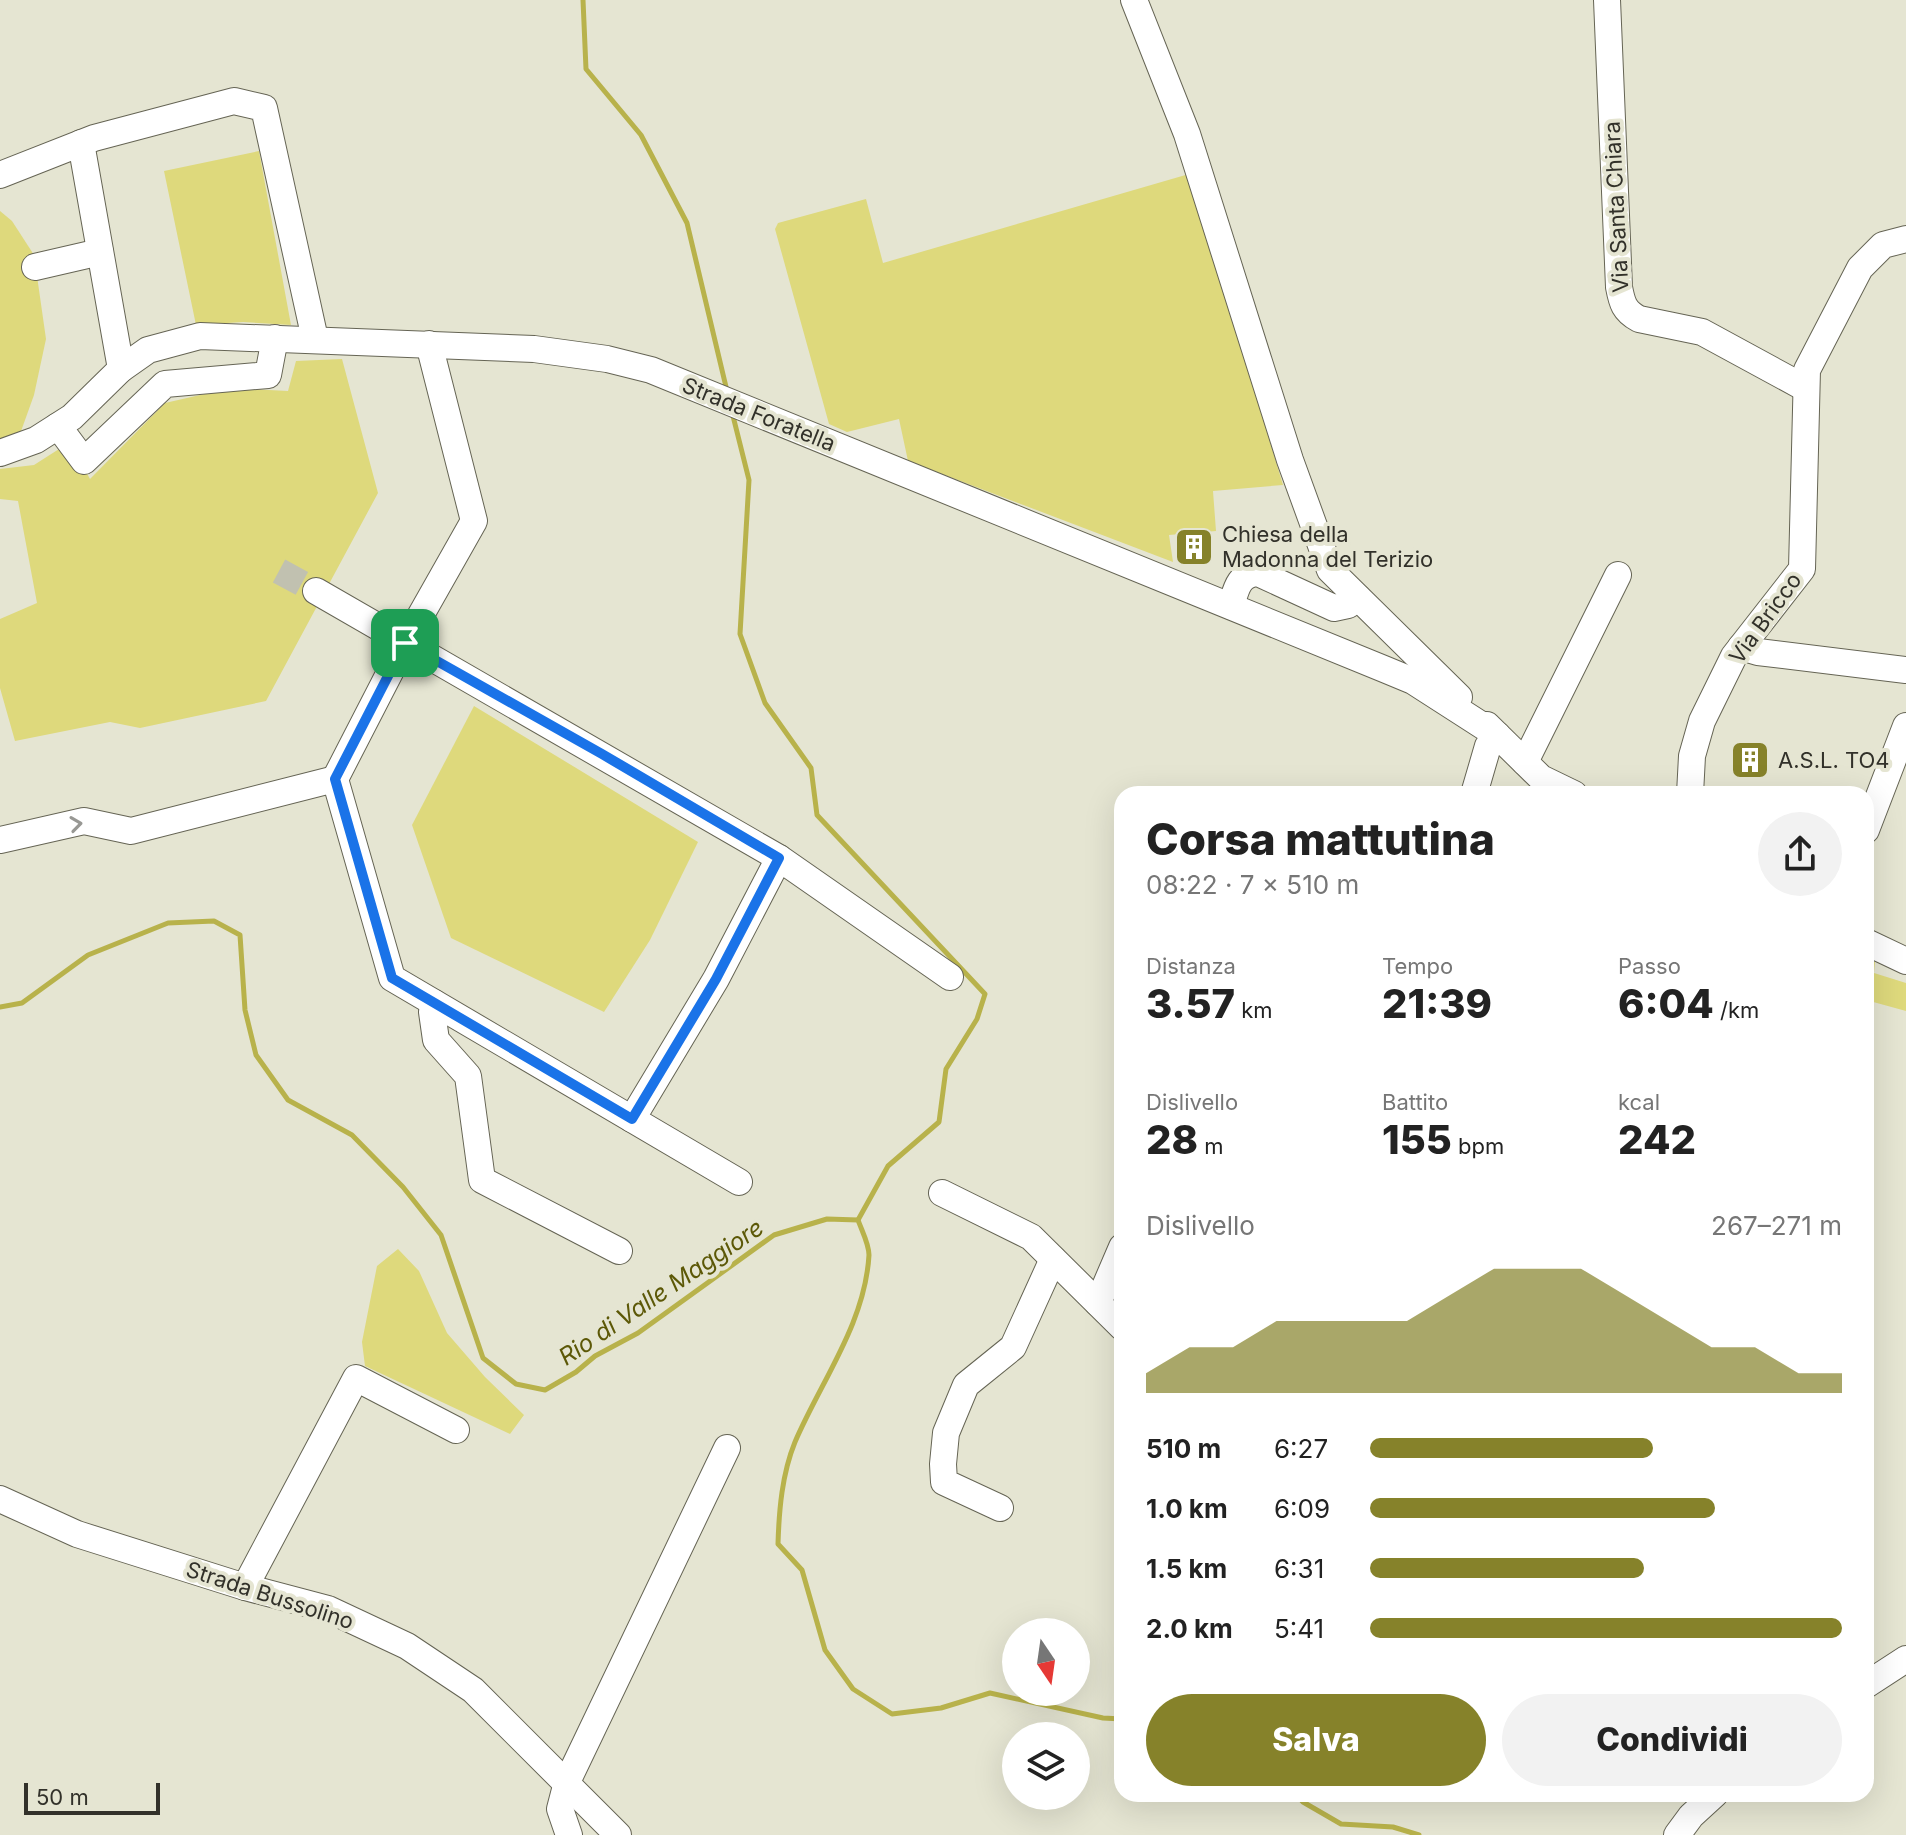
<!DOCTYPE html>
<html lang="it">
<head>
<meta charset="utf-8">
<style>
	body { margin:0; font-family:Inter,sans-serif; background:#f2f2f2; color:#222; height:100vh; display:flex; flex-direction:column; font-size:30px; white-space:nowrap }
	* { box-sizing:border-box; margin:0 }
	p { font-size:26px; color:#767676 }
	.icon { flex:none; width:44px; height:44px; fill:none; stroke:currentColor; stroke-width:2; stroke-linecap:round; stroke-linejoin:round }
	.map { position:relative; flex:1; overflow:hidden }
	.sheet { position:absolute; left:1114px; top:786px; width:760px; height:1016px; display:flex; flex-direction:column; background:#fff; border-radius:24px; box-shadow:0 8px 32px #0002 }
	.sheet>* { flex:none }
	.needle { width:52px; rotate:167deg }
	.buttons { position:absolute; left:1002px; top:1618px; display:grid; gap:16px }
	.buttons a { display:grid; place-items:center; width:88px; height:88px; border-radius:50%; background:#fff; box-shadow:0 8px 32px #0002; font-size:40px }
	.scale { position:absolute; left:24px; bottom:20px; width:136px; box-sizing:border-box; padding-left:8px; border:4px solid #32312a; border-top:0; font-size:22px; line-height:28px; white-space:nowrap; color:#32312a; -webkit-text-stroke:6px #e5e5d2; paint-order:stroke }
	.pin { position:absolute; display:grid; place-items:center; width:68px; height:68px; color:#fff; margin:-34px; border-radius:16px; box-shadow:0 4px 12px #0006 }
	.round { display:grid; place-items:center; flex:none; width:84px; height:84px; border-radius:42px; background:#f2f2f2 }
	.summary { display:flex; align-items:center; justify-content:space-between; height:136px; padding:0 32px }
	h1 { font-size:44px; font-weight:800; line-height:60px }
	.metrics { display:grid; grid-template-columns:repeat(3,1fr); gap:12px; height:136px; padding:8px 32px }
	.metrics div { display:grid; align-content:center }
	.metrics b { font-size:40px; font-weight:800 }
	.metrics small { font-size:22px; font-weight:400 }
	.metrics p { font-size:22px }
	.chart { height:224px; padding:16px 32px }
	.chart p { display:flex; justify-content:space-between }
	.chart svg { width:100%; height:144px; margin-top:8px; fill:#86822a; opacity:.7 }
	.button { display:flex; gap:16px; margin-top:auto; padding:16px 32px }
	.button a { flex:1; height:92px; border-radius:48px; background:#86822a; color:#fff; font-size:32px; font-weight:800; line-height:92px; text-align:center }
	.button a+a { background:#f2f2f2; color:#222 }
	ul { padding:0 32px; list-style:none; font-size:26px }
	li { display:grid; grid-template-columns:128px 96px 1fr; align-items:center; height:60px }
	li i { height:20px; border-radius:10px; background:#86822a }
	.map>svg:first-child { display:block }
	.green { fill:#ded97c }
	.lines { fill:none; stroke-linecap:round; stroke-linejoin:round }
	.stream { stroke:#b8b24b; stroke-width:5 }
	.minor-tunnel { stroke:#c1c1b0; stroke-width:26; stroke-dasharray:26 13; stroke-linecap:butt }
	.minor-casing { stroke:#656454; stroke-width:28 }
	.minor { stroke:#fff; stroke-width:26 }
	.oneway { stroke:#989894 }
	.route-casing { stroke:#fff; stroke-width:16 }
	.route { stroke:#1a73e8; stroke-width:10 }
	.labels { text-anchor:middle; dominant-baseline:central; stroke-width:8; stroke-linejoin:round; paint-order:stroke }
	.street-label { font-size:22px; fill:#32312a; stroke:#e5e5d2 }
	.poi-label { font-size:22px; fill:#32312a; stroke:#e5e5d2; text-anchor:start }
	.water-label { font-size:24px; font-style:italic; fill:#5c5807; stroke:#e5e5d2 }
</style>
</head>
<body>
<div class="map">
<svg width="1906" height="1835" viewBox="0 0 1906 1835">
	<rect width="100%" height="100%" fill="#e5e5d2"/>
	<!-- green -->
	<g class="green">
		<polygon points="259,151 291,325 243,322 196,325 164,171"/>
		<polygon points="1189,174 1283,485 1213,491 1216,531 1169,535 1173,562 908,461 899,419 847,432 829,424 775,229 778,223 866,199 883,263"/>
		<polygon points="0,211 12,221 34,255 46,339 34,395 20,434 0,442"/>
		<polygon points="342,359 378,493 266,701 140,728 110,722 15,741 0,688 0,619 37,603 18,501 0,499 0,469 34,465 70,442 90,479 165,403 231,388 288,391 296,361"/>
		<polygon points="474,706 698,842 650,940 604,1012 451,938 412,825"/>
		<polygon points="1866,960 1875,962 1874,973 1906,983 1906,1011 1866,1000"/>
		<polygon points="398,1249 419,1271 447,1333 485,1377 524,1415 510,1434 365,1366 362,1342 377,1266"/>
	</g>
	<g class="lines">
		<!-- stream -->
		<g class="stream">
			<polyline points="583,0 586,69 641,135 687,223 727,391"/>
			<polyline points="732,412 749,480 740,634 765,703 811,768 817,815 985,994 977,1019 946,1069 939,1122 888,1166 858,1220"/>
			<path d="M0 1007 22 1003 88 955 168 923 214 921 240 935 245 1010 256 1055 288 1100 352 1135 403 1187 441 1235 483 1358 516 1384 545 1390 576 1372 595 1356 638 1333 774 1235 827 1219 858 1220C862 1231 869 1244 869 1255 865 1324 821 1381 795 1442 782 1474 779 1510 778 1544L802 1570 825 1650 853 1689 892 1714 941 1708 990 1693 1103 1718 1122 1719"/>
			<polyline points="1296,1794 1303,1802 1341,1824 1393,1827 1419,1835"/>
		</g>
		<!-- minor-tunnel -->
		<polyline class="minor-tunnel" points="279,571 316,591"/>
		<defs>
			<g id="minor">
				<polyline points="1134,0 1187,134 1290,460 1330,570 1459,697"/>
				<path d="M1607 0 1619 287C1622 303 1624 311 1639 319L1702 332 1805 388"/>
				<polyline points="81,143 121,369"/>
				<polyline points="0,175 94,138 234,101 264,108 315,339"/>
				<polyline points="35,267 100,252"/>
				<polyline points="429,344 474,521 405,643 335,779 392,978 739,1182"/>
				<polyline points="58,426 84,461 165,384 268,375 275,338"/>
				<polyline points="0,453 36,440 72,417 121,369 148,350 200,336 534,349 607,359 651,370 1384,669 1413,681 1497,735"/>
				<polyline points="316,591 779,858 950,977"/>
				<path d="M1231 606C1236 590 1238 574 1258 573L1334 608 1348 605 1358 598"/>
				<polyline points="1741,647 1758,652 1906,670"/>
				<polyline points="1487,725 1541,778 1574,794"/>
				<polyline points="1525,762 1618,575"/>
				<polyline points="1474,794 1488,746 1497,735"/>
				<polyline points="1690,794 1692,756 1702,721 1734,656 1802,569 1807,370 1860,268 1883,245 1906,239"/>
				<polyline points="1866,830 1906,726"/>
				<polyline points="0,840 84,821 131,831 335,779"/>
				<polyline points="1866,942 1906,961"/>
				<polyline points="434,1003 432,1012 436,1040 468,1076 482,1180 619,1251"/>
				<polyline points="632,1119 716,979 779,858"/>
				<polyline points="942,1193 1031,1237 1122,1327"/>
				<polyline points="1098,1303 1122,1247"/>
				<polyline points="0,1499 77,1534 245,1587 328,1609 407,1646 473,1690 618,1835"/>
				<polyline points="1000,1508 944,1482 943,1464 946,1433 966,1385 1013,1347 1053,1259"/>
				<polyline points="245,1587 356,1378 456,1430"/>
				<polyline points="1866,1685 1906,1659"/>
				<polyline points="569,1835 560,1809 567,1782 727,1448"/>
				<polyline points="1677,1835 1691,1816 1715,1794"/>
			</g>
		</defs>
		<!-- minor casing -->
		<use href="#minor" class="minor-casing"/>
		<!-- minor -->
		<use href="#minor" class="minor"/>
	</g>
	<!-- one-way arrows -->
	<defs><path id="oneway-chevron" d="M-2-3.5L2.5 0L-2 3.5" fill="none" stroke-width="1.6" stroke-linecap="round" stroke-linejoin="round" transform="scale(2)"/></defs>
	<use class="oneway" href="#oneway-chevron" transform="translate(76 824) rotate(-8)"/>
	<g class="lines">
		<defs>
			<polygon id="route" points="405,643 602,754 779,858 716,979 632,1119 392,978 335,779"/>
		</defs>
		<!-- route casing -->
		<use href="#route" class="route-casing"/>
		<!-- route -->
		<use href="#route" class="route"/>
	</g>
	<!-- icons -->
	<defs>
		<symbol id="building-square" viewBox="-11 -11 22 22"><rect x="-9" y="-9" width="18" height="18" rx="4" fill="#86822a" stroke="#e5e5d2"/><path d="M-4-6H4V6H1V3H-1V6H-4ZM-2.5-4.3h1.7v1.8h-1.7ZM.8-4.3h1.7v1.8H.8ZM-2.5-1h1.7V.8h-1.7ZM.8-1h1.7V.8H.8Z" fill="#fff"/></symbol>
	</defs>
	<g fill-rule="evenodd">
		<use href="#building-square" x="1172" y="525" width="44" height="44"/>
		<use href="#building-square" x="1728" y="738" width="44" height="44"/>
	</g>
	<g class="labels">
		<!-- street labels -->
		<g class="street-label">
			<text transform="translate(1616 207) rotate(-93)">Via Santa Chiara</text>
			<text transform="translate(759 414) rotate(22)">Strada Foratella</text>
			<text transform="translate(1765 618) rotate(-54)">Via Bricco</text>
			<text transform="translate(270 1595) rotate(18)">Strada Bussolino</text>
		</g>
		<!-- poi labels -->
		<g class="poi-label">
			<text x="1222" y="534">Chiesa della<tspan x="1222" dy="25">Madonna del Terizio</tspan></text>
			<text x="1778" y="760">A.S.L. TO4</text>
		</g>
		<!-- water labels -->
		<g class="water-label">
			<text transform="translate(661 1292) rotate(-34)">Rio di Valle Maggiore</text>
		</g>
	</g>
</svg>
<div class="buttons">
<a><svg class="needle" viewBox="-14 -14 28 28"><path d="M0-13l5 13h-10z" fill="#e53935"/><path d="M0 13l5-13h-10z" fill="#767676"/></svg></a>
<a><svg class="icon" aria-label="layers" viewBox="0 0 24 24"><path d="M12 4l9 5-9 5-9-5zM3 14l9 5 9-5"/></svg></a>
</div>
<div class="scale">50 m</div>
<div class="pin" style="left:405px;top:643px;background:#1e9e55"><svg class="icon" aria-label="arrive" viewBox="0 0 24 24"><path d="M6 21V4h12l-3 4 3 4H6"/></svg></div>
<section class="sheet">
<div class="summary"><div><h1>Corsa mattutina</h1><p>08:22 · 7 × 510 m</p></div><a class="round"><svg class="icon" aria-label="share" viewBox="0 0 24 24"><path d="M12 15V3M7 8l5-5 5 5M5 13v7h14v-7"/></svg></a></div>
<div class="metrics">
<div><p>Distanza</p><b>3.57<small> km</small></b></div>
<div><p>Tempo</p><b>21:39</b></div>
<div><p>Passo</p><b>6:04<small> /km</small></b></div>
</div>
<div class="metrics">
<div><p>Dislivello</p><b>28<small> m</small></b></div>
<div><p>Battito</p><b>155<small> bpm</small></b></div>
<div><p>kcal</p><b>242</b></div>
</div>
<div class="chart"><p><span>Dislivello</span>267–271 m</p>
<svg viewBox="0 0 160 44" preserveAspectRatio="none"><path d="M0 44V38L10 30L20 30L30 22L40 22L50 22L60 22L70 14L80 6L90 6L100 6L110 14L120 22L130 30L140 30L150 38L160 38V44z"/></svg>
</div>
<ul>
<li><b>510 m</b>6:27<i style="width:60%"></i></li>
<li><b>1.0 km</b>6:09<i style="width:73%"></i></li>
<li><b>1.5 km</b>6:31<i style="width:58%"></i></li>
<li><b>2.0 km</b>5:41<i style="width:100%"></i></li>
</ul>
<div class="button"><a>Salva</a><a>Condividi</a></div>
</section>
</div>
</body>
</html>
